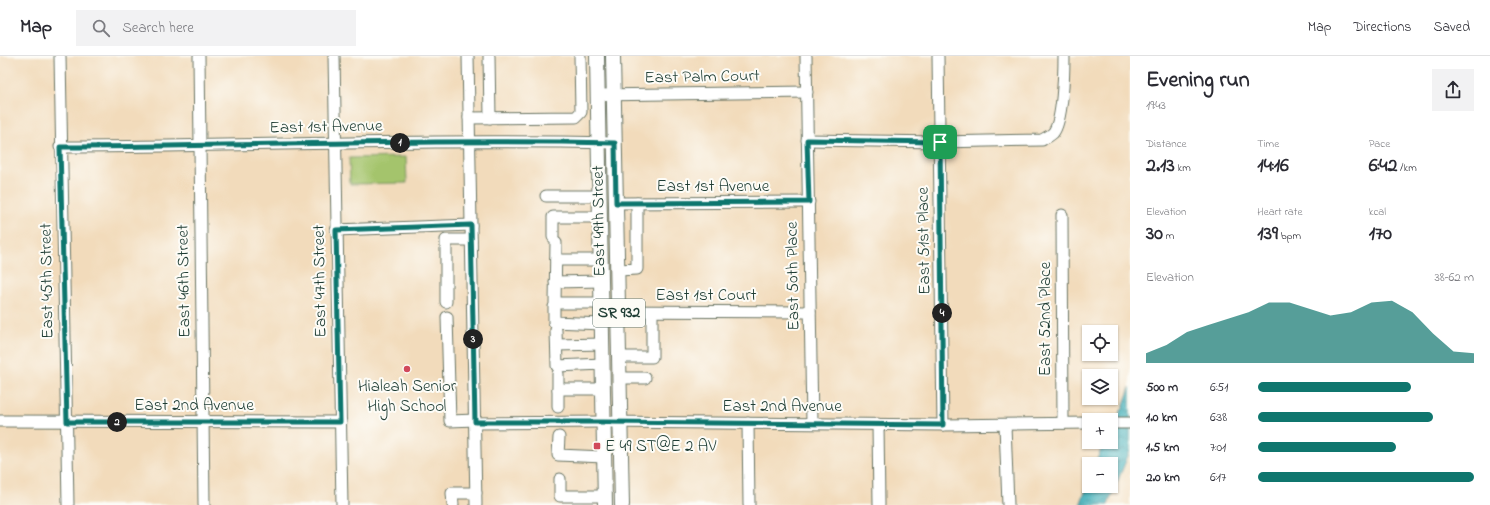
<!DOCTYPE html>
<html lang="en">
<head>
<meta charset="utf-8">
<style>
	body { margin:0; font-family:"Indie Flower",sans-serif; background:#f2f2f3; color:#2b2b33; height:100vh; display:flex; flex-direction:column; font-size:15px; white-space:nowrap }
	* { box-sizing:border-box; margin:0 }
	p { font-size:13px; color:#7c7c81 }
	.icon { flex:none; width:22px; height:22px; fill:none; stroke:currentColor; stroke-width:2; stroke-linecap:round; stroke-linejoin:round }
	.map { position:relative; flex:1; overflow:hidden }
	.drawer { display:flex; flex-direction:column; background:#fff; width:360px }
	.drawer>* { flex:none }
	.fabs { position:absolute; left:1082px; top:269px; display:grid; gap:8px }
	.fabs a { display:grid; place-items:center; width:36px; height:36px; border-radius:0px; background:#fff; box-shadow:0 1px 3px #0004; font-size:20px }
	.pin { position:absolute; display:grid; place-items:center; width:34px; height:34px; color:#fff; margin:-17px; border-radius:8px; box-shadow:0 2px 6px #0006 }
	.km { position:absolute; width:20px; height:20px; margin:-10px; border-radius:50%; background:#222; color:#fff; font-size:11px; line-height:20px; text-align:center }
	.round { display:grid; place-items:center; flex:none; width:42px; height:42px; border-radius:0px; background:#f2f2f3 }
	.overview { display:flex; align-items:center; justify-content:space-between; height:68px; padding:0 16px }
	h1 { font-size:22px; font-weight:700; line-height:30px }
	.figures { display:grid; grid-template-columns:repeat(3,1fr); gap:6px; height:68px; padding:4px 16px }
	.figures div { display:grid; align-content:center }
	.figures b { font-size:20px; font-weight:700 }
	.figures small { font-size:11px; font-weight:400 }
	.figures p { font-size:11px }
	.chart { height:112px; padding:8px 16px }
	.chart p { display:flex; justify-content:space-between }
	.chart svg { width:100%; height:72px; margin-top:4px; fill:#0f766e; opacity:.7 }
	ul { padding:0 16px; list-style:none; font-size:13px }
	li { display:grid; grid-template-columns:64px 48px 1fr; align-items:center; height:30px }
	li i { height:10px; border-radius:5px; background:#0f766e }
	header { display:flex; align-items:center; gap:24px; box-sizing:border-box; height:56px; padding:0 20px; background:#fff; border-bottom:1px solid #e1e1e2 }
	header strong { font-size:19px }
	nav { display:flex; gap:22px; margin-inline-start:auto; font-size:14px }
	.search { width:280px; height:36px; background:#f2f2f3; display:flex; align-items:center; gap:10px; box-sizing:border-box; padding:0 14px; border-radius:0px; color:#7c7c81; font-size:15px }
	main { display:flex; flex:1; min-height:0 }
	.map>svg:first-child { display:block }
	.green { fill:#a4c46c; stroke:#628050 }
	.water { fill:url(#water-waves); stroke:#2e7576 }
	.lines { fill:none; stroke-linecap:round; stroke-linejoin:round }
	.minor-casing { stroke:#697463; stroke-width:13 }
	.major-casing { stroke:#697463; stroke-width:16 }
	.minor { stroke:#fff; stroke-width:11 }
	.major { stroke:#fff; stroke-width:14 }
	.route-casing { stroke:#fff; stroke-width:8 }
	.route { stroke:#0f766e; stroke-width:5 }
	.poi-dot { fill:#d1495b; stroke:#fdfcf7; stroke-width:1.5 }
	.labels { text-anchor:middle; dominant-baseline:central; stroke-width:4; stroke-linejoin:round; paint-order:stroke }
	.shield { fill:#fdfcf7; stroke:#62766e; stroke-width:1 }
	.shield-label { font-size:16px; font-weight:bold; fill:#1f3d34 }
	.street-label { font-size:17px; fill:#1f3d34; stroke:#fdfcf7 }
	.poi-label { font-size:17px; fill:#1f3d34; stroke:#fdfcf7 }
</style>
</head>
<body>
<header>
<strong>Map</strong>
<div class="search"><svg class="icon" aria-label="search" viewBox="0 0 24 24"><circle cx="10" cy="10" r="6"/><path d="M15 15l6 6"/></svg>Search here</div>
<nav><a>Map</a><a>Directions</a><a>Saved</a></nav>
</header>
<main>
<div class="map">
<svg width="1130" height="449" viewBox="0 0 1130 449">
	<defs>
		<pattern id="water-waves" width="16" height="10" patternUnits="userSpaceOnUse"><rect width="16" height="10" fill="#3dadb8"/><path d="M0 5q4-4 8 0t8 0" fill="none" stroke="#338e96"/></pattern>
	</defs>
	<rect width="100%" height="100%" fill="#fdfcf7"/>
	<filter id="ink" filterUnits="userSpaceOnUse"><feTurbulence type="fractalNoise" baseFrequency=".025" numOctaves="2"/><feDisplacementMap in="SourceGraphic" scale="8" xChannelSelector="R" yChannelSelector="G"/><feConvolveMatrix kernelMatrix="1 2 1 2 8 2 1 2 1" color-interpolation-filters="sRGB"/></filter>
	<filter id="wash" filterUnits="userSpaceOnUse"><feTurbulence type="fractalNoise" baseFrequency=".012" numOctaves="4" result="noise"/><feDisplacementMap in="SourceGraphic" scale="16" xChannelSelector="R" yChannelSelector="G"/><feGaussianBlur stdDeviation="0.9" result="paint"/><feColorMatrix in="noise" values="0 0 0 0 0 0 0 0 0 0 0 0 0 0 0 0 0 1.4 0 .05"/><feComposite in="paint" operator="in"/></filter>
	<g filter="url(#wash)">
		<rect width="100%" height="100%" fill="#f2dbbb"/>
		<!-- green -->
		<polygon class="green" points="406,101 407,127 350,128 349,102"/>
		<!-- water -->
		<polygon class="water" points="1130,331 1130,395 1108,449 1080,449 1089,425 1089,430 1111,430 1111,408 1095,408 1104,386 1111,386 1111,373 1123,351"/>
	</g>
	<g filter="url(#ink)">
		<g class="lines">
			<defs>
				<g id="minor">
					<polyline points="60,0 68,449"/>
					<polyline points="199,0 204,449"/>
					<polyline points="334,0 342,449"/>
					<polyline points="468,0 476,449"/>
					<polyline points="489,0 490,62"/>
					<polyline points="806,0 812,367"/>
					<polyline points="938,0 943,369"/>
					<polyline points="598,39 807,36"/>
					<polyline points="469,62 576,61 581,56 580,0"/>
					<path d="M807 84 940 86 1042 84C1045 82 1050 80 1053 77 1063 65 1064 16 1064 0"/>
					<path d="M60 91C245 90 430 83 615 87"/>
					<polyline points="546,140 600,140"/>
					<polyline points="616,147 809,146"/>
					<polyline points="1062,159 1063,367"/>
					<polyline points="336,174 471,169"/>
					<polyline points="553,181 553,161 600,161"/>
					<polyline points="556,187 555,247 602,247"/>
					<polyline points="556,204 601,204"/>
					<polyline points="618,214 637,213 637,147"/>
					<polyline points="555,226 601,225"/>
					<polyline points="446,246 446,184 471,184"/>
					<polyline points="554,251 554,266 602,268"/>
					<polyline points="602,255 810,256"/>
					<polyline points="447,261 450,365 475,364"/>
					<polyline points="556,274 557,310 603,308"/>
					<polyline points="557,289 602,288"/>
					<polyline points="619,301 652,301 652,256"/>
					<polyline points="558,318 558,333"/>
					<polyline points="620,322 645,322"/>
					<polyline points="558,351 558,333 603,333"/>
					<polyline points="0,365 341,366"/>
					<polyline points="475,367 604,366 943,369 1089,367"/>
					<polyline points="748,367 749,449"/>
					<polyline points="1111,367 1130,367"/>
					<polyline points="878,368 879,449"/>
					<polyline points="1005,369 1008,449"/>
					<polyline points="559,381 558,399 604,401"/>
					<polyline points="560,423 560,440 605,440"/>
					<polyline points="453,449 452,437 476,437"/>
				</g>
				<g id="major">
					<polyline points="597,0 605,449"/>
					<polyline points="613,0 622,449"/>
				</g>
			</defs>
			<!-- minor casing -->
			<use href="#minor" class="minor-casing"/>
			<!-- major casing -->
			<use href="#major" class="major-casing"/>
			<!-- minor -->
			<use href="#minor" class="minor"/>
			<!-- major -->
			<use href="#major" class="major"/>
		</g>
	</g>
	<g class="lines" filter="url(#ink)">
		<defs>
			<path id="route" d="M807 84 940 86 943 369 604 366H475L471 169 336 174 340 366H67L60 91C245 90 430 83 615 87L616 147 809 146Z"/>
		</defs>
		<!-- route casing -->
		<use href="#route" class="route-casing"/>
		<!-- route -->
		<use href="#route" class="route"/>
	</g>
	<!-- markers -->
	<g class="poi-dot">
		<circle cx="407" cy="313" r="4"/>
		<rect x="593" y="386" width="8" height="8" rx="2"/>
	</g>
	<g class="labels">
		<!-- shield labels -->
		<rect class="shield" x="593" y="243" width="52" height="28" rx="3"/>
		<g class="shield-label">
			<text x="619" y="257">SR 932</text>
		</g>
		<!-- street labels -->
		<g class="street-label">
			<text transform="translate(702 21) rotate(-1)">East Palm Court</text>
			<text transform="translate(326 71) rotate(-1)">East 1st Avenue</text>
			<text x="713" y="130">East 1st Avenue</text>
			<text transform="translate(599 165) rotate(-91)">East 49th Street</text>
			<text transform="translate(924 185) rotate(-91)">East 51st Place</text>
			<text transform="translate(793 220) rotate(-91)">East 50th Place</text>
			<text transform="translate(47 225) rotate(-91)">East 45th Street</text>
			<text transform="translate(184 225) rotate(-91)">East 46th Street</text>
			<text transform="translate(320 225) rotate(-91)">East 47th Street</text>
			<text x="706" y="239">East 1st Court</text>
			<text transform="translate(1045 263) rotate(-90)">East 52nd Place</text>
			<text x="194" y="349">East 2nd Avenue</text>
			<text x="782" y="350">East 2nd Avenue</text>
		</g>
		<!-- poi labels -->
		<g class="poi-label">
			<text x="407" y="330">Hialeah Senior<tspan x="407" dy="20">High School</tspan></text>
			<text x="605" y="390" text-anchor="start">E 49 ST@E 2 AV</text>
		</g>
	</g>
</svg>
<div class="fabs">
<a><svg class="icon" aria-label="locate" viewBox="0 0 24 24"><circle cx="12" cy="12" r="6"/><path d="M12 2v4M12 18v4M2 12h4M18 12h4"/></svg></a>
<a><svg class="icon" aria-label="layers" viewBox="0 0 24 24"><path d="M12 4l9 5-9 5-9-5zM3 14l9 5 9-5"/></svg></a>
<a>+</a>
<a>−</a>
</div>
<div class="pin" style="left:940px;top:86px;background:#1e9e55"><svg class="icon" aria-label="arrive" viewBox="0 0 24 24"><path d="M6 21V4h12l-3 4 3 4H6"/></svg></div>
<b class="km" style="left:400px;top:87px">1</b>
<b class="km" style="left:117px;top:366px">2</b>
<b class="km" style="left:473px;top:283px">3</b>
<b class="km" style="left:942px;top:257px">4</b>
</div>
<section class="drawer">
<div class="overview"><div><h1>Evening run</h1><p>19:43</p></div><a class="round"><svg class="icon" aria-label="share" viewBox="0 0 24 24"><path d="M12 15V3M7 8l5-5 5 5M5 13v7h14v-7"/></svg></a></div>
<div class="figures">
<div><p>Distance</p><b>2.13<small> km</small></b></div>
<div><p>Time</p><b>14:16</b></div>
<div><p>Pace</p><b>6:42<small> /km</small></b></div>
</div>
<div class="figures">
<div><p>Elevation</p><b>30<small> m</small></b></div>
<div><p>Heart rate</p><b>139<small> bpm</small></b></div>
<div><p>kcal</p><b>170</b></div>
</div>
<div class="chart"><p><span>Elevation</span>38–62 m</p>
<svg viewBox="0 0 160 44" preserveAspectRatio="none"><path d="M0 44V38L10 33L20 25L30 21L40 17L50 13L60 7L70 7L80 11L90 15L100 13L110 7L120 6L130 13L140 26L150 37L160 38V44z"/></svg>
</div>
<ul>
<li><b>500 m</b>6:51<i style="width:71%"></i></li>
<li><b>1.0 km</b>6:38<i style="width:81%"></i></li>
<li><b>1.5 km</b>7:01<i style="width:64%"></i></li>
<li><b>2.0 km</b>6:17<i style="width:100%"></i></li>
</ul>
</section>
</main>
</body>
</html>
